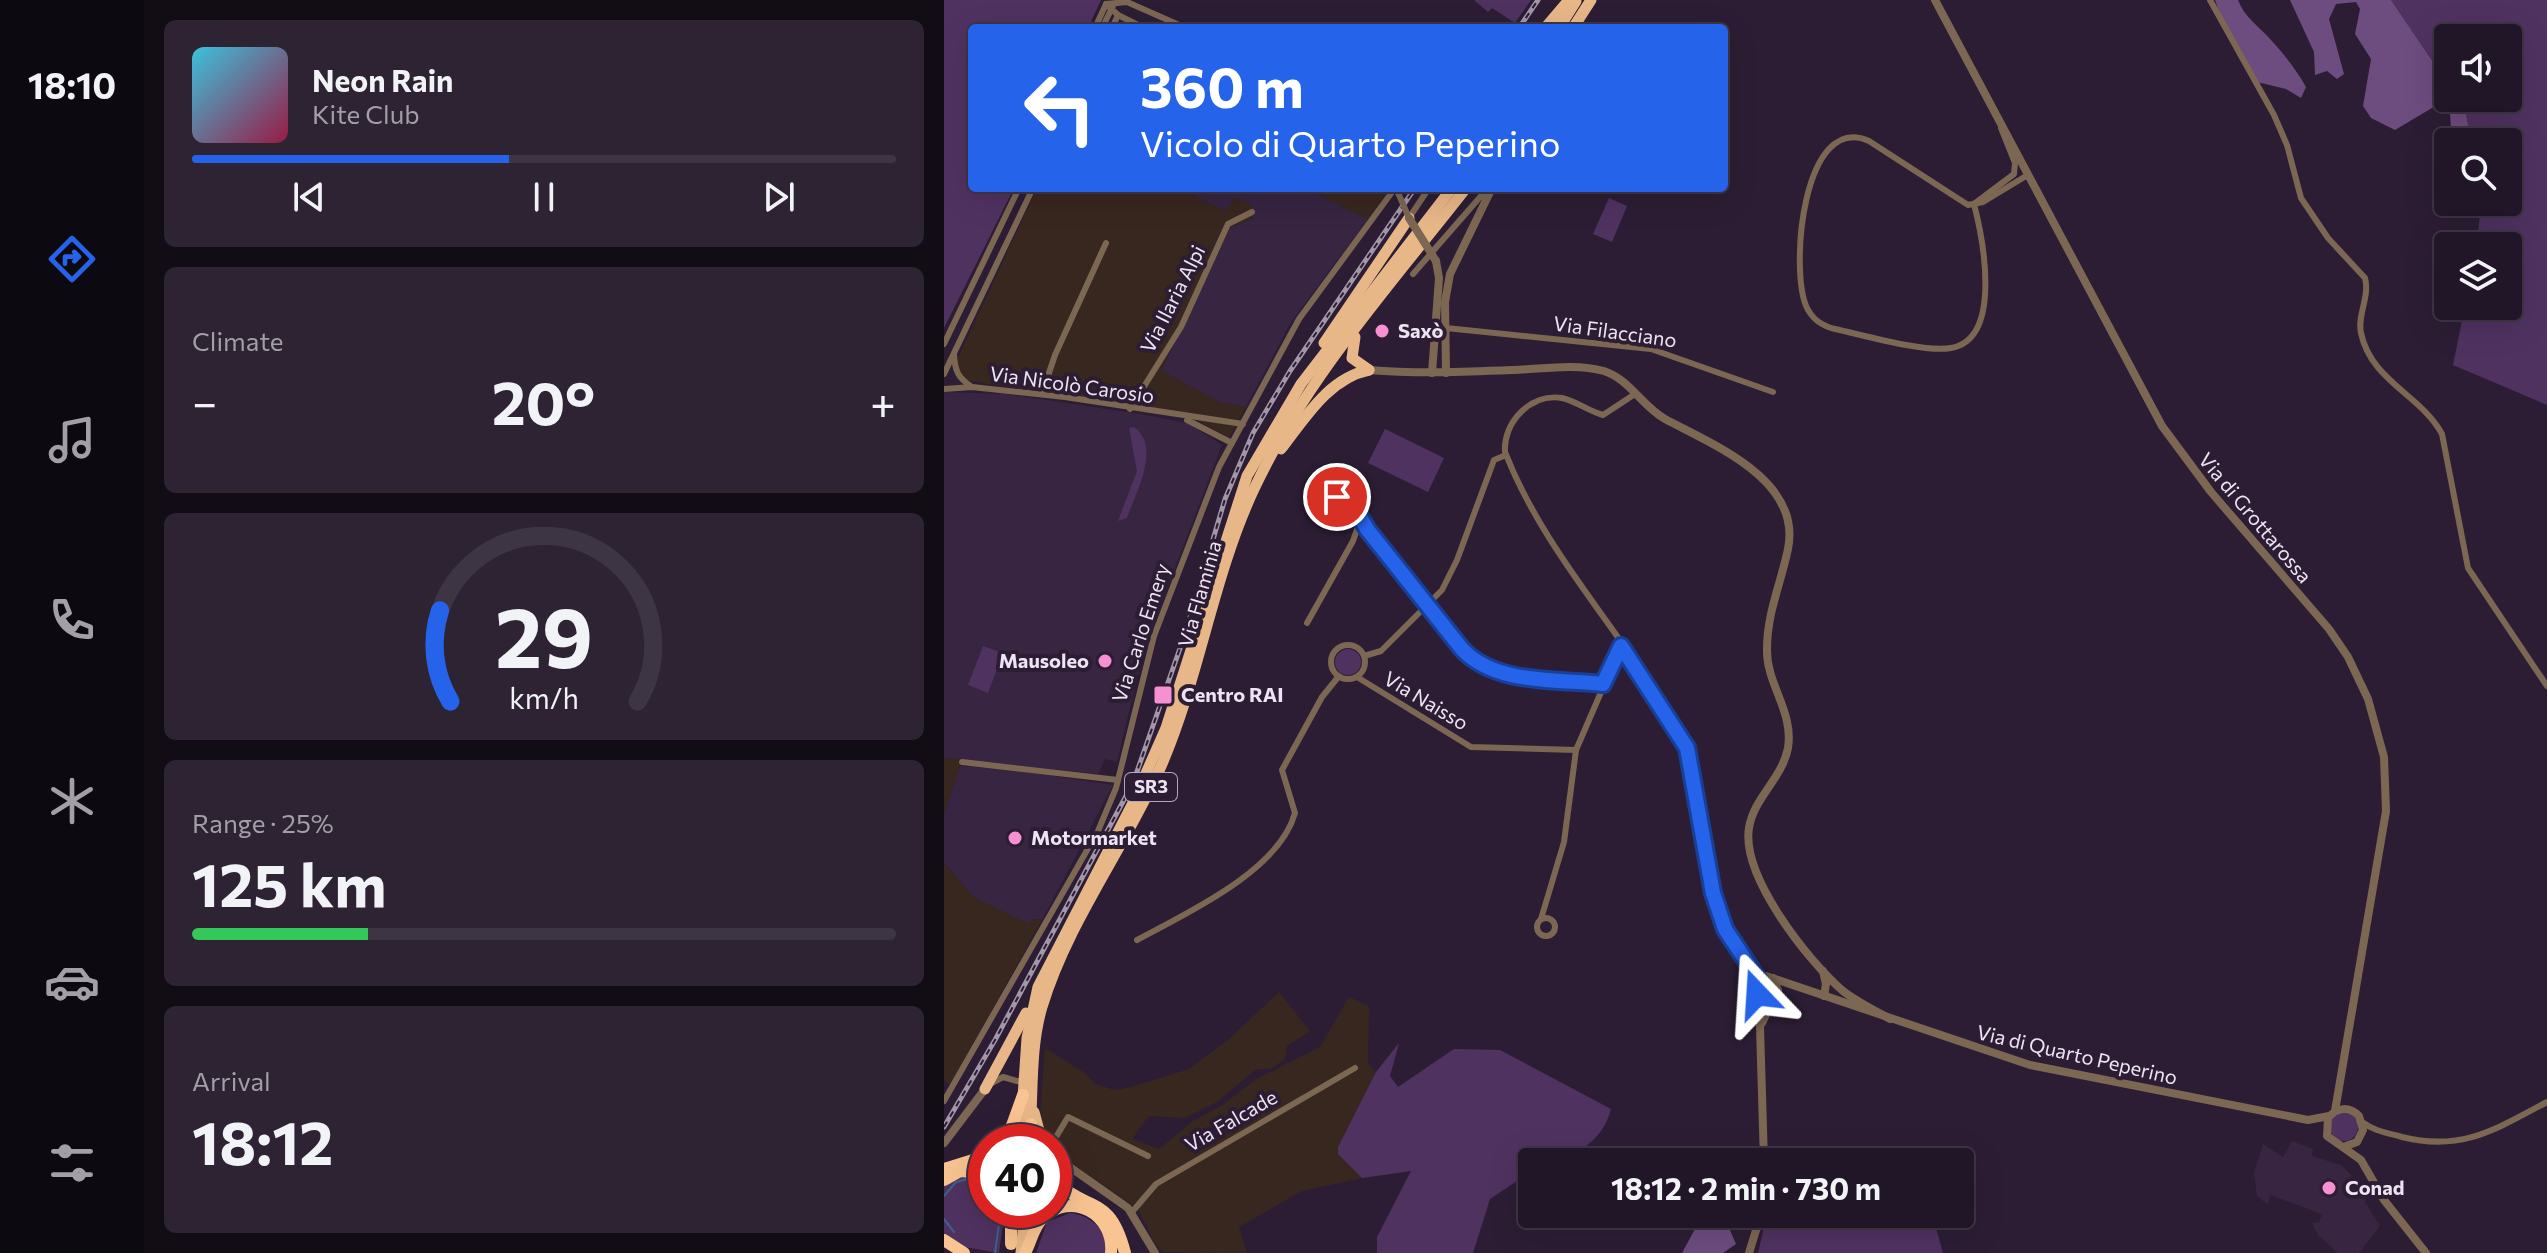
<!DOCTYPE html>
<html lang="en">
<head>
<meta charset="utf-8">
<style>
  :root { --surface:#211627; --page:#2d2333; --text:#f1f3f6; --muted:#a29fa7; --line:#3e3544; --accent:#2563eb }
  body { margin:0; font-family:Commissioner,sans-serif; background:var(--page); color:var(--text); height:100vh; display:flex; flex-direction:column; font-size:30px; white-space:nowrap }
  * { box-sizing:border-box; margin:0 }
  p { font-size:26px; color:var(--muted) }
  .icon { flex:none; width:44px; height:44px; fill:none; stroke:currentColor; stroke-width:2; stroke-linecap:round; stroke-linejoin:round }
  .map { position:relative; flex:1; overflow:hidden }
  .side { display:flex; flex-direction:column; gap:20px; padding:20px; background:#120c15; width:800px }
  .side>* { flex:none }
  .top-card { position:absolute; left:24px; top:24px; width:760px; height:168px; border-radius:8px; box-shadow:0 8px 32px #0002,0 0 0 2px var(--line); background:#2563eb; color:#fff; overflow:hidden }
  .controls { position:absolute; left:1490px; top:24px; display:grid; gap:16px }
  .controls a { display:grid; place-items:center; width:88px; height:88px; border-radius:8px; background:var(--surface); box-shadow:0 8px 32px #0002,0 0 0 2px var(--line); font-size:40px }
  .speed { position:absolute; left:24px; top:1124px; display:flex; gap:16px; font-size:40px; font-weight:700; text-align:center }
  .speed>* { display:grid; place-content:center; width:104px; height:104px; border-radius:50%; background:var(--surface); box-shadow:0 8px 32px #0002,0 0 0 2px var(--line); line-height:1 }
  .speed .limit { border:12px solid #d22; background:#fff; color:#111 }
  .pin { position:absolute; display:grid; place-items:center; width:68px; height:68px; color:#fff; margin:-34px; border:4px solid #fff; border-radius:50%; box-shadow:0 2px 8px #0007 }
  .me { position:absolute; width:88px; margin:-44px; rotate:340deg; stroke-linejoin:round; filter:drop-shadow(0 0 6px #0008) }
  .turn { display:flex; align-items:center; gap:28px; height:168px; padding:0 40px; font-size:36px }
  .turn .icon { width:104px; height:104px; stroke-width:2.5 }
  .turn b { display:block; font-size:56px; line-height:68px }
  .big { font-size:60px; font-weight:700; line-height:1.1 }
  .side .widget { flex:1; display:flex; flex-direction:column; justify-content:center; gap:12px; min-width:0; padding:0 28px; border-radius:12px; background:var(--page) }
  .side .dial { align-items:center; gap:0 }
  .dial svg { height:208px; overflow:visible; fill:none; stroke:var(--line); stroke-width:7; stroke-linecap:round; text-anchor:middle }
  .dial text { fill:var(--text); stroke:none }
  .song { display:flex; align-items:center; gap:24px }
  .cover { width:96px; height:96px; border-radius:12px; background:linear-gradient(135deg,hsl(190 70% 55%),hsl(340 70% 35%)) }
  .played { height:8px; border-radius:4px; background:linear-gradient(90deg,var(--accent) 45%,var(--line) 45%) }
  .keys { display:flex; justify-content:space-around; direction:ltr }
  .heat { display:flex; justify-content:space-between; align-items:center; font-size:44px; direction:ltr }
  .charge { height:12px; border-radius:6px; background:linear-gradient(90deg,#34c759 25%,var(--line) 0) }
  .trip { position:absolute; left:574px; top:1148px; width:456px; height:80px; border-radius:8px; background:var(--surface); box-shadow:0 8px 32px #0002,0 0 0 2px var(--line); font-weight:700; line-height:80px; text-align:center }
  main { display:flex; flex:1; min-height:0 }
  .tabs { display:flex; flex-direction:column; width:144px; justify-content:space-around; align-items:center; background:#0d0910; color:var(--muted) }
  .tabs .icon { width:56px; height:56px }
  .tabs .current { color:var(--accent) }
  .tabs b { font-size:36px; color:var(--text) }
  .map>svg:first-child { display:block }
  .built { fill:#372541 }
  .industrial { fill:#38271f }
  .green { fill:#503261 }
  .forest { fill:#6d4c80 }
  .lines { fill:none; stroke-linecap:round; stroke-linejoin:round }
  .stream { stroke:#3a6393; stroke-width:2 }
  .minor { stroke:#7c6753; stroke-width:6 }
  .tertiary { stroke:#7c6753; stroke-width:8 }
  .trunk { stroke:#e8b788; stroke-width:11 }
  .motorway { stroke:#f9c491; stroke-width:12 }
  .rail-casing { stroke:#a296a8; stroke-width:5 }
  .rail { stroke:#2c1d34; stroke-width:2; stroke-dasharray:6; stroke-linecap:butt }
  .minor-bridge { stroke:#7c6753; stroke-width:6 }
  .tertiary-bridge { stroke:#7c6753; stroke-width:8 }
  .route-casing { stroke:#184099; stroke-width:20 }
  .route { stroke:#2563eb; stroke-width:14 }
  .poi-dot { fill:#f690d0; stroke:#2c1d34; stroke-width:3 }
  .labels { text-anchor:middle; stroke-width:8; stroke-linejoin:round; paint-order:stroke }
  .shield { fill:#2c1d34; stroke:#b3a8ba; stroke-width:2 }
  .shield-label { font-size:18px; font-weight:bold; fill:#ede4f3 }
  .street-label { font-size:20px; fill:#ede4f3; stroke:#2c1d34 }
  .poi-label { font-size:20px; font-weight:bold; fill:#ede4f3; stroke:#2c1d34; text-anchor:start }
</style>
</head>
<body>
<main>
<nav class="tabs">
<b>18:10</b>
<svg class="icon current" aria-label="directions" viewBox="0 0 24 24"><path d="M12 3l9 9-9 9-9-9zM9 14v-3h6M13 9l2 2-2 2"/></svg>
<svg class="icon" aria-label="music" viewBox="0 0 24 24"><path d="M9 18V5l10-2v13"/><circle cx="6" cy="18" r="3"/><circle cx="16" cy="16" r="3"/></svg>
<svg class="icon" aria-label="phone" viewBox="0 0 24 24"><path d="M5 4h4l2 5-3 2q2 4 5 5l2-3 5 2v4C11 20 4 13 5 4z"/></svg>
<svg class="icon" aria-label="climate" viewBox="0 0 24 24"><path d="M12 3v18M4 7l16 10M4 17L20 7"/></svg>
<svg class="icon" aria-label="car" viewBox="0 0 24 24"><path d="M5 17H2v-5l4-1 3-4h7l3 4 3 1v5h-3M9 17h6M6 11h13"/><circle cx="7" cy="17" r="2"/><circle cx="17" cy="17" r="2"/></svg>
<svg class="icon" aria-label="filters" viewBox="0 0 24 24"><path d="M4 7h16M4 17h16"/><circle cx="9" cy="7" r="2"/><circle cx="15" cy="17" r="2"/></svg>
</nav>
<section class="side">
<div class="widget">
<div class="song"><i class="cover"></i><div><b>Neon Rain</b><p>Kite Club</p></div></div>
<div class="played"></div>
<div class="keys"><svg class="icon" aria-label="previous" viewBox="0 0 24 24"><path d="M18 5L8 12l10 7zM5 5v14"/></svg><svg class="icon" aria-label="pause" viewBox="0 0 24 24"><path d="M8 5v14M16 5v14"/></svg><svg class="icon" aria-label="next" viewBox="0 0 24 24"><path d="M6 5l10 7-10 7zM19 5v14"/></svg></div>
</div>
<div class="widget"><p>Climate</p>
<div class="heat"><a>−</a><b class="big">20°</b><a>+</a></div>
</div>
<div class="widget dial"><svg viewBox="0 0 100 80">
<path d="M14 69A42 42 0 1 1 86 69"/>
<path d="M14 69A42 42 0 0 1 10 34" stroke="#2563eb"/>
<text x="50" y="56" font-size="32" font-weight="700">29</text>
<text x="50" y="72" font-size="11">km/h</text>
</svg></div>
<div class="widget"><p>Range · 25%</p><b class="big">125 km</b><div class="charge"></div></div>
<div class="widget"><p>Arrival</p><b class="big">18:12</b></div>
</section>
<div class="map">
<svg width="1603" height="1253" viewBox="0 0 1603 1253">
  <rect width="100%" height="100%" fill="#2c1d34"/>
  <!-- built -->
  <g class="built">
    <path d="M233,188H360L424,219L347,322L302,407L277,403L217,371L286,228L309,218L305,203L291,198L281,211Z"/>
    <path d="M0,392L62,394L196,414L244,423L278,445L200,649L173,762L161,759L154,774L0,758Z"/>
    <path d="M16,766L62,769L169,785L98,920L89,919L85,925L29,897L0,863V814Z"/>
    <path d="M1348,1141L1369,1149L1368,1156L1397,1165L1407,1175L1412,1194L1419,1187L1423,1194L1421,1202L1436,1226L1415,1253H1394L1374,1235L1368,1223L1375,1222L1378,1214L1326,1195L1324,1205L1313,1196L1310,1173L1319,1144L1339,1157Z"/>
  </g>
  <!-- industrial -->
  <g class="industrial">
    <path d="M93,188H233L281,211L291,198L306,203L309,218L286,228L217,370L277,403L302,407L285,438L253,420L227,413L21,380L13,370L14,358Z"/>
    <path d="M360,188H446L424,219Z"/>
    <path d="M0,758L15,759L16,766L0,814Z"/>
    <path d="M0,863L29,897L85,924L88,919L98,920L6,1085L0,1081Z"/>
    <path d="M335,992L366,1031L343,1046L341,1059L328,1068L311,1070L273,1102L241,1118L205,1116L188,1139L215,1149L249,1121L277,1106L311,1080L376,1047L405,997L425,1006L424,1063L432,1072L394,1147L395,1155L418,1178L358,1191L295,1227L303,1253L219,1252L210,1242L194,1209L110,1151V1142H103L96,1118L101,1048L141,1073L151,1084L171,1090L187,1087L245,1069L285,1039Z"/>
  </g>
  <!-- green -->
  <g class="green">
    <path d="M0,0H157L144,28H28V188H70L0,328Z"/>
    <path d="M530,0H587L571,23L548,8L544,12Z"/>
    <path d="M1447,0H1603V405L1509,365L1521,306H1564V246H1533L1537,202H1564V142H1528L1521,110L1513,98H1564V38H1504V84Z"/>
    <path d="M665,198L683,206L668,242L649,234Z"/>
    <path d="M190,427C218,447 191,494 183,518L174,521L193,471L185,428Z"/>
    <path d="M441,429L500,458L484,492L424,463Z"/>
    <path d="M39,646L59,653L44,693L24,685Z"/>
    <circle cx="404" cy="662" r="13"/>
    <path d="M455,1043L446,1076L454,1087L510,1049L556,1050L667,1109C658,1145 624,1162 588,1162V1171L546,1199L529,1253H433V1237L467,1171L418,1178L394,1154V1147L432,1072Z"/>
    <circle cx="1400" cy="1127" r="14"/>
    <path d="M22,1173L42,1178V1210H61L55,1253L20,1247L0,1235V1185Z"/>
    <path d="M126,1213C146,1215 166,1231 161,1253H92L103,1222Z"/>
    <path d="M823,1214H948L965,1224L992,1228L999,1253H814Z"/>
  </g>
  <!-- forest -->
  <g class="forest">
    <path d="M1271,0H1294C1301,18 1315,26 1327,40C1340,54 1353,71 1362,87L1357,98L1342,89L1313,82L1284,36Z"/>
    <path d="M1346,0H1447L1504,84V98H1513L1521,110L1528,142H1508L1506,114L1493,105L1451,130L1427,118L1419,106L1427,59L1411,34L1416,9L1412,2L1392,4L1385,19L1400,74L1393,79L1383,71L1371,75L1370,52Z"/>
    <path d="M759,1214H779L792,1244L779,1253H738Z"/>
  </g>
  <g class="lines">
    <!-- stream -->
    <g class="stream">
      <path d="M34,1179L42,1182"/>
      <path d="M0,1196L12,1182L27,1178"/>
      <path d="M0,1219L10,1232"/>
      <path d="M51,1253L57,1210"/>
    </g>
    <!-- minor -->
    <g class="minor">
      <path d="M1266,0L1330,115L1343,145L1357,198L1384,238L1421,278C1426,297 1413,315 1417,333C1427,381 1477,395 1498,434L1524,568L1603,686"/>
      <path d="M162,4L183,2L242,28"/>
      <path d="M162,4L174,15L200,28"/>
      <path d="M151,28L162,4"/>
      <path d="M158,28L169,6"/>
      <path d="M168,28L174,15"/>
      <path d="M1030,204C1039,239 1059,339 1007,348C981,353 919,335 891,329C878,326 869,320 863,308C845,270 859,111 925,141L1024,205L1039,202L1082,176"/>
      <path d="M1030,204L1070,174L1071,163L1057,128"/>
      <path d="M465,218L485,188"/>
      <path d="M469,274L544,188"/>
      <path d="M502,328L707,349L829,392"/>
      <path d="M0,344L75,188"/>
      <path d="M10,355C11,371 14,378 28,387"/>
      <path d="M0,374L89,188"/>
      <path d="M0,389L28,387L121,397L299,424"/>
      <path d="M98,394L111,355L162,243"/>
      <path d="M691,394L659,415C644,411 632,401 618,398C587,393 559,422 561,452C603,560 690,643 742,745C752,766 754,794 757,816C768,886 771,921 814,979"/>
      <path d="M186,409L237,327L284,224L308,212"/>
      <path d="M243,420L288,443"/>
      <path d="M369,497H393L410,506L435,545L533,663L560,674L659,684"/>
      <path d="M363,623L409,541L417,518"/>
      <circle cx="404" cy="662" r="17"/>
      <path d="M420,656L437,651L498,590L513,560L550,460L562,455"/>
      <path d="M413,677L527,747L632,750"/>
      <path d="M18,762L174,780"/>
      <circle cx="602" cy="927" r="9"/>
      <path d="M597,919L620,842L632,750L677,646"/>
      <path d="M193,940C243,913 335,871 351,813L338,770L378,697L395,676"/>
      <path d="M46,1084L59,1077L80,1083"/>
      <path d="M0,1101L154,831L172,788L210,636L275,467L355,319L451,188"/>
      <path d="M1418,1122C1430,1131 1444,1133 1458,1137C1518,1152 1552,1129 1603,1102"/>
      <path d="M109,1142L124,1117L204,1156"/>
      <path d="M188,1212L212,1184L411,1068"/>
    </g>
    <!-- tertiary -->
    <g class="tertiary">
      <path d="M991,0L1218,426L1267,492L1385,629L1404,657L1424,699L1440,757L1442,811L1391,1111"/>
      <path d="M425,370C474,374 521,372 570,370C599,369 631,363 660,371C685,379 699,407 721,419C770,445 858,480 844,549C837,583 823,613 823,649C822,684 850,711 844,748C838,779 810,797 805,828C797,876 864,961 899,991C913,1002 930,1010 946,1019"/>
      <path d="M488,373L495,278L492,261"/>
      <path d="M502,373L501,302L506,274L548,188"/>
      <path d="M879,971L882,984L880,996"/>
      <path d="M818,1023L834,990L829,978"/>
      <path d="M0,1143L41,1089"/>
      <path d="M1399,1147L1413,1142L1419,1130L1415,1116C1405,1106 1393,1107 1384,1118L1383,1136L1417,1160L1440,1200L1482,1253"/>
      <path d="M110,1156L184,1208L211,1253"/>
      <path d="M820,1162L816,1027L811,989L814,979L822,976L1086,1065L1364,1120L1385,1116"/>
      <path d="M805,1253L817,1214"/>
    </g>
    <!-- trunk -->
    <g class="trunk">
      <path d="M601,28L625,0"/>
      <path d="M615,28L632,1"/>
      <path d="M629,28L647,0"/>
      <path d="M411,337L408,358L425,370"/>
      <path d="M380,343L465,218"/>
      <path d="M337,449C361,418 385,378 425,370"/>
      <path d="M41,1089L82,1013"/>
      <path d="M90,1112L98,1142"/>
      <path d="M86,1133C89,1093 86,1047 98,1007C124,921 182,846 218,764C256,675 269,576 310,489C362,378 447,284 522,188"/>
      <path d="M76,1142L83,1038L94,987L189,803L222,728L303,476L357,384L508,188"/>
      <path d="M77,1253L81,1210"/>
    </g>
    <!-- motorway -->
    <g class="motorway">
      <path d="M87,1124L90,1142"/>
      <path d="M62,1142L79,1095"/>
      <path d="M0,1169L42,1156"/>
      <path d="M0,1180L16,1171L42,1173"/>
      <path d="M110,1181C145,1213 166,1194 181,1253"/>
      <path d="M67,1210V1244"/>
      <path d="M0,1240L20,1253"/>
      <path d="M81,1253C87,1242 89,1228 98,1219C127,1189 171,1215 167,1253"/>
    </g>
    <defs>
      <g id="rail">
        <path d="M575,28L594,0"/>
        <path d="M0,1127L51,1040L189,783L241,634L281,499L309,433L346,371L471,188"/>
      </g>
    </defs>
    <!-- rail casing -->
    <use href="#rail" class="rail-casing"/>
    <!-- rail -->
    <use href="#rail" class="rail"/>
    <!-- minor-bridge -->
    <path class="minor-bridge" d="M452,188L465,218"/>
    <!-- tertiary-bridge -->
    <path class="tertiary-bridge" d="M465,218L492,261"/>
  </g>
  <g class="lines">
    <defs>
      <path id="route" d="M393,497L410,506L423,529L518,649C551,685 614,679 659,684L677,646L743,748L769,893L781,929L814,979L813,994"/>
    </defs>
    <!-- route casing -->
    <use href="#route" class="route-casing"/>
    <!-- route -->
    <use href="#route" class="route"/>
  </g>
  <!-- markers -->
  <g class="poi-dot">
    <circle cx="438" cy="331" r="8"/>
    <circle cx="161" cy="661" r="8"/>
    <rect x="209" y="685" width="20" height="20" rx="4"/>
    <circle cx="71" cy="838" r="8"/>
    <circle cx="1385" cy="1188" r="8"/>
  </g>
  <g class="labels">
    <!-- shield labels -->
    <rect class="shield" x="181" y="773" width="52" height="28" rx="6"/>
    <g class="shield-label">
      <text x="207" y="793">SR3</text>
    </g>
    <!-- street labels -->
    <g class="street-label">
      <text transform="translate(229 299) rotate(-63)" y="7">Via Ilaria Alpi</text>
      <text transform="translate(671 332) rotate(8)" y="7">Via Filacciano</text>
      <text transform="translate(128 385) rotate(8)" y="7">Via Nicolò Carosio</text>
      <text transform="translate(1311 518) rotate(50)" y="7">Via di Grottarossa</text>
      <text transform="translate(256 594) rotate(-74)" y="7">Via Flaminia</text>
      <text transform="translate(197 633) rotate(-72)" y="7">Via Carlo Emery</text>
      <text transform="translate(482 701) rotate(31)" y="7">Via Naisso</text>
      <text transform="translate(1133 1055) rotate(13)" y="7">Via di Quarto Peperino</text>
      <text transform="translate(287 1121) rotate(-30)" y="7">Via Falcade</text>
    </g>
    <!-- poi labels -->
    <g class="poi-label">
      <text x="454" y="338">Saxò</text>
      <text x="145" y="668" text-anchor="end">Mausoleo</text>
      <text x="237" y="702">Centro RAI</text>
      <text x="87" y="845">Motormarket</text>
      <text x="1401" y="1195">Conad</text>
    </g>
  </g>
</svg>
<div class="controls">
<a><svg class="icon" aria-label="sound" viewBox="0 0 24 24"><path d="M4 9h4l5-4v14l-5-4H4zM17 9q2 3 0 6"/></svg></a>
<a><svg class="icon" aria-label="search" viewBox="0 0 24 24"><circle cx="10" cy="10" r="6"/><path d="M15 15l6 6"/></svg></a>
<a><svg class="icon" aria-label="layers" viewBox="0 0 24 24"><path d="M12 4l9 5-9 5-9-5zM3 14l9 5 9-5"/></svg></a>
</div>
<div class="speed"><div class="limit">40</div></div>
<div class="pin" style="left:393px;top:497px;background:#d93025"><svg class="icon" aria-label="arrive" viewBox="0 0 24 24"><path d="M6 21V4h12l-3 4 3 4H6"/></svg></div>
<svg class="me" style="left:813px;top:994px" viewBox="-20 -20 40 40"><path d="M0-17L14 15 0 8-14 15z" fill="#2563eb" stroke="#fff" stroke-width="4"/></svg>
<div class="trip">18:12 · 2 min · 730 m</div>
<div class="top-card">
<div class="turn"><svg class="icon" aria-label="left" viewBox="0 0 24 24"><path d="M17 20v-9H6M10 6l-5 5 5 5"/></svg><div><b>360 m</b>Vicolo di Quarto Peperino</div></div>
</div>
</div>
</main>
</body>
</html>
